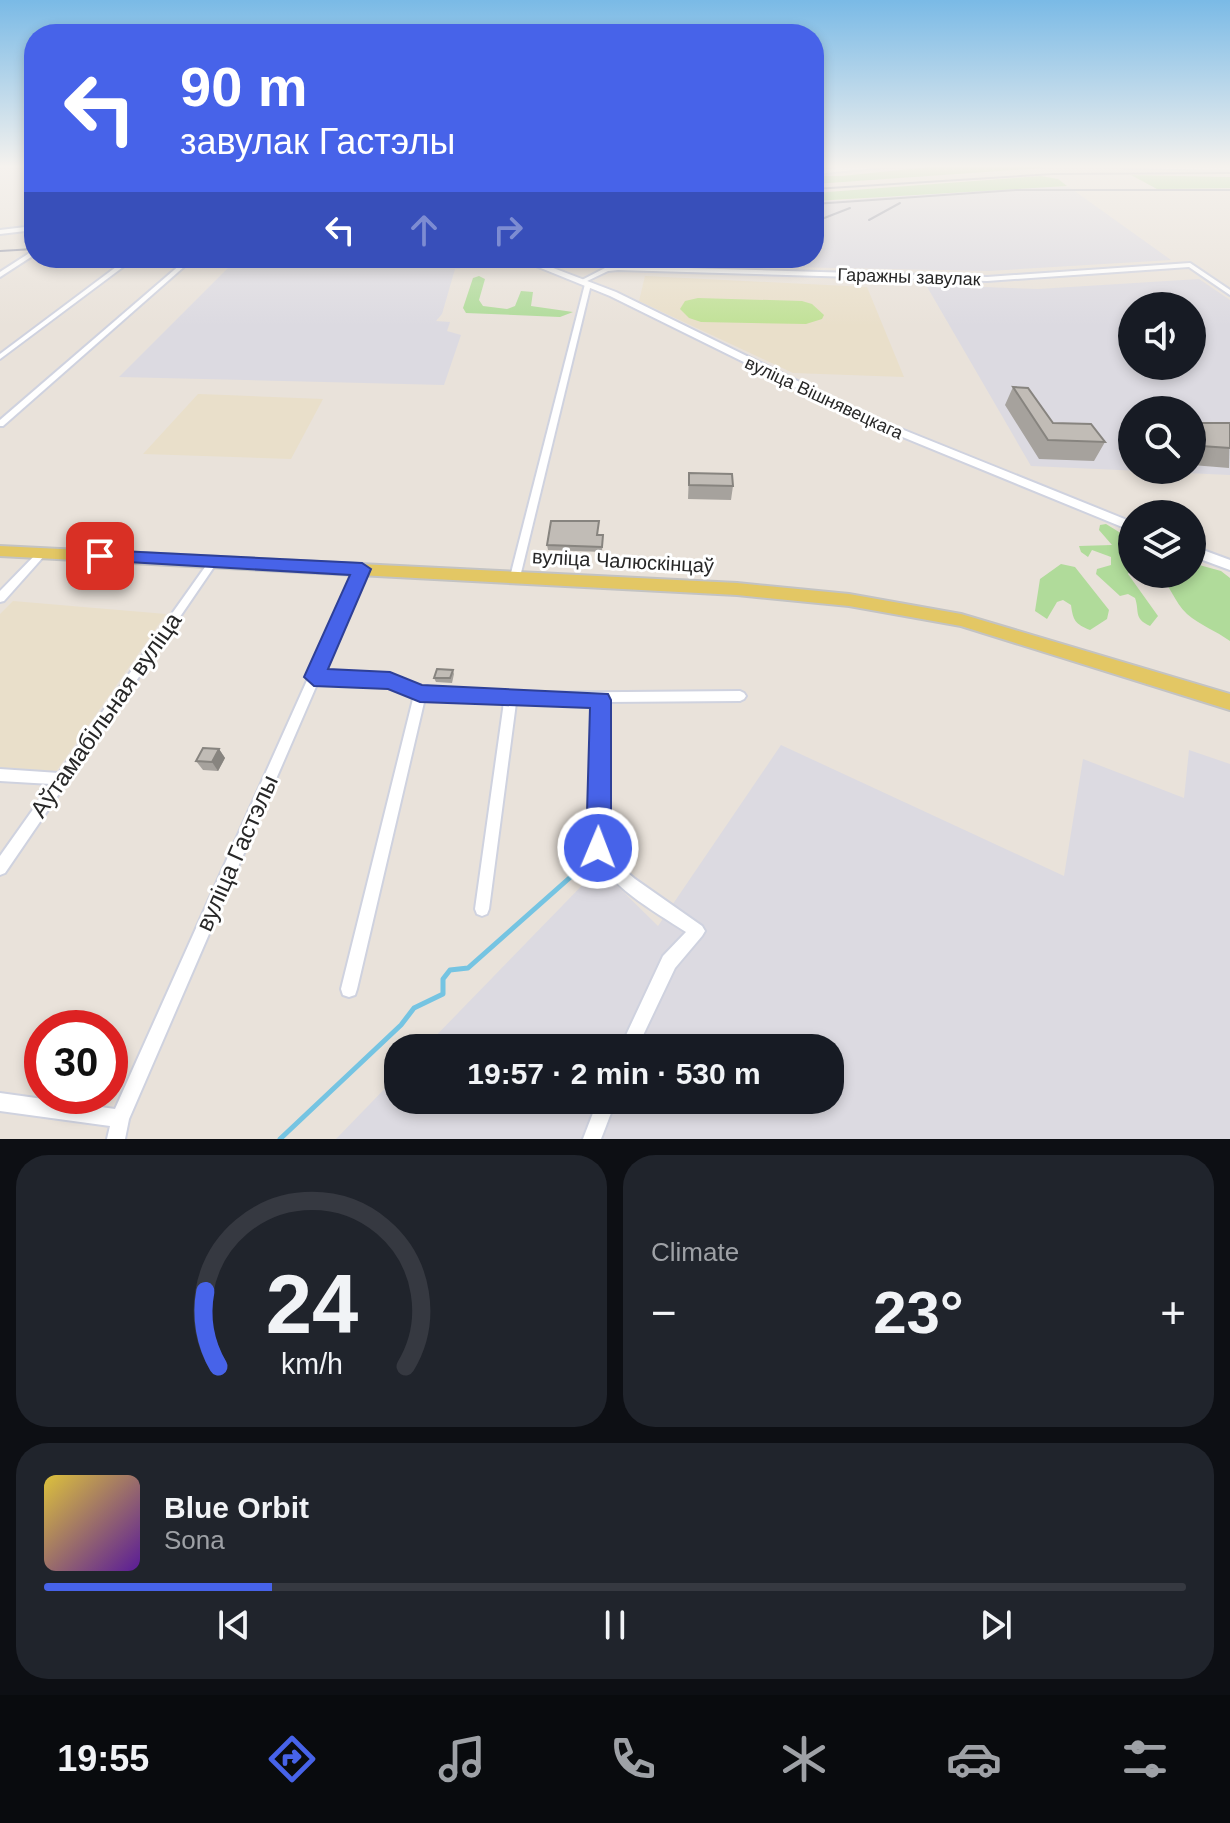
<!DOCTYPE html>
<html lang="en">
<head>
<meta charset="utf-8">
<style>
  :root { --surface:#171b24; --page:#20242c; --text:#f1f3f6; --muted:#9ea1a6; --line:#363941; --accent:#4763e9 }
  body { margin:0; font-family:Arial,sans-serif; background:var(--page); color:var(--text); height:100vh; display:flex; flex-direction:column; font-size:30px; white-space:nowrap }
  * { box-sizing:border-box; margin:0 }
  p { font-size:26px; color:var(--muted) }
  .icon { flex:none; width:44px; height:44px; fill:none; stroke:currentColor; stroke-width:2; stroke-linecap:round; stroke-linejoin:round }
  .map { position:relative; height:1139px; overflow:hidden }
  .sheet { display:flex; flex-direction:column; gap:16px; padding:16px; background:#0d0f14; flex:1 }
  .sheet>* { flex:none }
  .top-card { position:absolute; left:24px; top:24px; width:800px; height:244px; border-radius:32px; box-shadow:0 4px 12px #0003; background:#4763e9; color:#fff; overflow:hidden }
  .controls { position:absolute; left:1118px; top:292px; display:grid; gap:16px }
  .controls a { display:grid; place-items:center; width:88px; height:88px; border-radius:50%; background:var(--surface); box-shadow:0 4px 12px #0003; font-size:40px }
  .speed { position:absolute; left:24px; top:1010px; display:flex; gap:16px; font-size:40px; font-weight:700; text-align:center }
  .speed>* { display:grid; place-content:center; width:104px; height:104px; border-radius:50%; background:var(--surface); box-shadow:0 4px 12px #0003; line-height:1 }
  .speed .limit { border:12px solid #d22; background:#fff; color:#111 }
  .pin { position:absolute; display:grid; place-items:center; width:68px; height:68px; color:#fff; margin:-34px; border-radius:16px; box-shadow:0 4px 12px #0006 }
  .me { position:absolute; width:88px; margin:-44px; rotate:1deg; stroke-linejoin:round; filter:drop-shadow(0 0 6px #0008) }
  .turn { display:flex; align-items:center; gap:28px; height:168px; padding:0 24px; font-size:36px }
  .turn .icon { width:104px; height:104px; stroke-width:2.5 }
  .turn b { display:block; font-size:56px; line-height:68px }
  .lanes { display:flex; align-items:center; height:76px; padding:0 24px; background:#0003; justify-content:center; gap:40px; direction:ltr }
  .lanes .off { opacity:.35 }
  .big { font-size:60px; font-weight:700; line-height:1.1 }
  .sheet .widget { flex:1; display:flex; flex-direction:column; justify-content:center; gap:12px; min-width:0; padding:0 28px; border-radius:32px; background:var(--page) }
  .sheet .dial { align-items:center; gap:0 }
  .dial svg { height:208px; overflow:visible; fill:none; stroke:var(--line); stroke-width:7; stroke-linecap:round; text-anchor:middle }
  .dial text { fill:var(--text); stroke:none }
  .song { display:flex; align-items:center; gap:24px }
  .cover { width:96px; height:96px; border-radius:12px; background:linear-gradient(135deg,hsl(50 70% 55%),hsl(270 70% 35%)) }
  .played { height:8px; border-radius:4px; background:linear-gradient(90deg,var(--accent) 20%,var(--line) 20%) }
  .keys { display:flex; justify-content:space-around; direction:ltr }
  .heat { display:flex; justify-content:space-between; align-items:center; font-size:44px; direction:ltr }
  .sheet .tiles { flex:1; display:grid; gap:16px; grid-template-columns:1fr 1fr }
  .widget:last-child { grid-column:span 2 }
  .trip { position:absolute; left:384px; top:1034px; width:460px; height:80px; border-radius:32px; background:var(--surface); box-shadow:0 4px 12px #0003; font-weight:700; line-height:80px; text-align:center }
  .menu { display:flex; height:128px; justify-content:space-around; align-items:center; background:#090b0e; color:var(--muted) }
  .menu .icon { width:56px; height:56px }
  .menu .selected { color:var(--accent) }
  .menu b { font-size:36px; color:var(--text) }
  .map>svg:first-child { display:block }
  .industrial { fill:#dcdae1; fill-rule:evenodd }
  .education { fill:#e9dfca }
  .green { fill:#b0db9a }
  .pitch { fill:#c1e197 }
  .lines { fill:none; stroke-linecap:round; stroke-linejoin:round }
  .stream-far1 { stroke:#75c4e2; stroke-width:4 }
  .stream { stroke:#75c4e2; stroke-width:5 }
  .street-casing { stroke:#cfd2df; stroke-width:4 }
  .secondary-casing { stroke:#cfd2df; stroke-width:4 }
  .primary-casing { stroke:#c3c3c3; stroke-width:4 }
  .street { fill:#fff; fill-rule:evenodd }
  .secondary { fill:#fff; fill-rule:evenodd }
  .primary { fill:#e3c764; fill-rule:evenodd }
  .rail { stroke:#9da0b0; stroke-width:2 }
  .wall { fill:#a6a29d }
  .shaded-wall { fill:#87847f }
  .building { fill:#c1bcb6; stroke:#87847f; stroke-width:2 }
  .route { fill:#4763e9; stroke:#2e4097; stroke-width:2 }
  .labels { text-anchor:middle; stroke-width:6; stroke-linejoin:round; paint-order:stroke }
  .far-street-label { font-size:18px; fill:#272727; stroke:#fff }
  .street-label { font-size:20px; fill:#272727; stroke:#fff }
  .near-street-label { font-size:24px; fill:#272727; stroke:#fff }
</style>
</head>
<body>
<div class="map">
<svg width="1230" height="1139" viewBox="0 0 1230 1139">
  <rect width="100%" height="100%" fill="#e9e2da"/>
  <!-- industrial -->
  <g class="industrial">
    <path d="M1032,187H1069L1171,260L989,271L687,265L615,258H814V202Z"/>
    <path d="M238,258H464L460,269H455L442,314L436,321L450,322L447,331L461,335L444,385L119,377Z"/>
    <path d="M1199,279L1230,300V475L1031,466L926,285L1038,289ZM1132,306H1192V366H1132ZM1132,410H1192V470H1132Z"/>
    <path d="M781,745L1064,876L1083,759L1184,798L1189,750L1230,764V1139H336L398,1075V1100H830V1048H424L599,868L658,926Z"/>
  </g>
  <!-- education -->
  <g class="education">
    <path d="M645,276L867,287L904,377L793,373L639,301Z"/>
    <path d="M198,394L226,395L323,399L291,459L143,454Z"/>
    <path d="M13,601L166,614L55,773L0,769V614Z"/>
  </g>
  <!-- green -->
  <g class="green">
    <path d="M1040,166L1044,168L814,184V176H842L929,167Z"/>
    <path d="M1131,175L1230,177V188L1157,189Z"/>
    <path d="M1041,176L1058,179L1067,186L814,201V193Z"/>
    <path d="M479,276L485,279L479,300L483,306L507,309L515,306L521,291L533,292L531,306L573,312L560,317L466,313L463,308L473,278Z"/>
    <path d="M1106,524L1132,540V567L1128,574L1158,616L1150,626C1133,618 1140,612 1135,598L1128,594L1120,596L1096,574L1097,569L1111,565V557L1092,550L1088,557L1081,552L1079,546L1112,545L1099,530L1100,525Z"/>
    <path d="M1192,563L1221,571L1230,578V641C1216,631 1200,625 1187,614C1174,602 1171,585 1157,574H1192Z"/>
    <path d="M1061,564L1075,567L1109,610L1107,619L1090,630C1075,624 1073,620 1071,605L1063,600L1057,602L1047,619L1035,611L1040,579Z"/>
  </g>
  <!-- pitch -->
  <path class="pitch" d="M698,298L802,301L812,304L824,315L822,319L806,324L701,322L689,318L680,309L685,301Z"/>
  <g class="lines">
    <!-- stream-far1 -->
    <path class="stream-far1" d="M580,868L586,863"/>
    <!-- stream -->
    <path class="stream" d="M280,1139L401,1025L414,1008L443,994V979L450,970L468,968L583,866"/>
    <defs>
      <g id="street">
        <path d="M34,226V230L0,234V230Z"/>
        <path d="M31,252H34V255L0,277V272Z"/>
        <path d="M128,258H135L0,359V354Z"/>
        <path d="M188,258H194L3,426H0V420Z"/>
        <path d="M1190,263L1230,290V295L1189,267L987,281L618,270L608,271L585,282L580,281L605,268L618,266L987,277Z"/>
        <path d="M588,282L591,284L520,577L515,581L510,577L585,284Z"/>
        <path d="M42,550L47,553L45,555L4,601L0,602V591L39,551Z"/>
        <path d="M213,559L218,562L216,564L5,873L0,875V856L51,784L0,781V769L59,773L210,560Z"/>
        <path d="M362,566L367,569L322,673L390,675L421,688L511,693L740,691L744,693L746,696L744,699L740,701L607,702L605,846L622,868L635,879L702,926L705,931L702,936L675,968L637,1048H620L663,956L686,932C651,909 609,887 591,848L595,702L516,703L489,909L487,914L482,916L477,914L475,909L504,702L425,698L357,989L355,995L349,997L343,995L341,989L414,695L389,685L318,682L129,1119L125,1139H107L110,1126L0,1111V1093L115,1109L357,569Z"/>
        <path d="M598,1100H616L601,1139H583Z"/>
      </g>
      <g id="secondary">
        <path d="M865,166H896L814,174V170Z"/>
        <path d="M1122,166H1230V170L1125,168Z"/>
        <path d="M516,258H527L616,292L869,416L1132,522V531L861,420L610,296Z"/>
        <path d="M1192,546L1230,560V570L1192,556Z"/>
      </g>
      <path id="primary" d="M0,546L737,583L849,594L961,614L1230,694V710L961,626L849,606L737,595L0,556Z"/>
    </defs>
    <!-- street casing -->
    <use href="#street" class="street-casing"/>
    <!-- secondary casing -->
    <use href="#secondary" class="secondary-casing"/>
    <!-- primary casing -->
    <use href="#primary" class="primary-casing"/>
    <!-- street -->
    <use href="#street" class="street"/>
    <!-- secondary -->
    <use href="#secondary" class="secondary"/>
    <!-- primary -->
    <use href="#primary" class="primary"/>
    <!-- rail -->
    <g class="rail">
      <path d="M814,189L1053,174L1230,173"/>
      <path d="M814,204L1016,190H1230"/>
      <path d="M869,220L900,203"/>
      <path d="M814,222L850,208"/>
      <path d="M0,251L34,249"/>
    </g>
  </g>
  <!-- wall -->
  <g class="wall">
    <path d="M1013,387L1053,423L1105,442L1094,461L1039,459L1005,405Z"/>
    <path d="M1192,423H1230L1229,468L1192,465Z"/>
    <path d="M689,473L733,486L731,500L688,499Z"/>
    <path d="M598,535H603L602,552L548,550L547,545Z"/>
    <path d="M453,670L454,674L452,683L436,682L434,678Z"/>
    <path d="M219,749L225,758L218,771L203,770L196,761Z"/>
  </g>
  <!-- shaded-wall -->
  <path class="shaded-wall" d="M219,749L225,758L218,771L212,762Z"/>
  <!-- building -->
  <g class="building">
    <path d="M1013,387L1028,388L1053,423L1091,424L1105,442L1048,440Z"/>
    <path d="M1192,423H1230V448L1201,446L1192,435Z"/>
    <path d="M689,473L732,474L733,486L689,485Z"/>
    <path d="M551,521H599L597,535H603L602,547L547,545Z"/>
    <path d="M437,669L453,670L450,678H434Z"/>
    <path d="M203,748L219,749L212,762L196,761Z"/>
  </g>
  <!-- sky -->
  <linearGradient id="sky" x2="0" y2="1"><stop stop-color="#7abae6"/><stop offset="0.51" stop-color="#f5f2ee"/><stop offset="1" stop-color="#f5f2ee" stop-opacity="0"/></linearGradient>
  <rect width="1230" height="326" fill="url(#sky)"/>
  <!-- route -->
  <path class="route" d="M100,550L362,563L371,569L328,669L390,672L422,685L608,694L611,700V848L607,857L598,861L589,857L586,848L590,708L420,702L388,689L314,686L304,677L350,575L94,560V552Z"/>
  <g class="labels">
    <!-- far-street labels -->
    <g class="far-street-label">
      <text transform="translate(909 277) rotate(2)" y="6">Гаражны завулак</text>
      <text transform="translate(824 398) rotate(25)" y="6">вуліца Вішнявецкага</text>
    </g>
    <!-- street labels -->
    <g class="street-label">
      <text transform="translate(623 561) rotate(3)" y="7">вуліца Чалюскінцаў</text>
    </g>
    <!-- near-street labels -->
    <g class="near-street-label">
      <text transform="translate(106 715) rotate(-55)" y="8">Аўтамабільная вуліца</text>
      <text transform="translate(237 853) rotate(-66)" y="8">вуліца Гастэлы</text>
    </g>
  </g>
</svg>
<div class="controls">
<a><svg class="icon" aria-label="sound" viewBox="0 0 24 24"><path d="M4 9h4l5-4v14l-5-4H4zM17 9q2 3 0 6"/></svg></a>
<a><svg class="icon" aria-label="search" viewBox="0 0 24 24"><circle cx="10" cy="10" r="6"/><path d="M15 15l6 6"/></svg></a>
<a><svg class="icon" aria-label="layers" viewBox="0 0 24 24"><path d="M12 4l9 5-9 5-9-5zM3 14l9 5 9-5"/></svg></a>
</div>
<div class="speed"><div class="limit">30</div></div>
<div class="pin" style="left:100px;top:556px;background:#d93025"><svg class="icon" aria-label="arrive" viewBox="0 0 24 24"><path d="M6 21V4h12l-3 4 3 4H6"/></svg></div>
<svg class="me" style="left:598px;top:848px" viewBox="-20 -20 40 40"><circle r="17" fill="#4763e9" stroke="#fff" stroke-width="3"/><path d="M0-11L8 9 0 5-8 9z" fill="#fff"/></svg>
<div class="trip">19:57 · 2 min · 530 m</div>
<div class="top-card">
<div class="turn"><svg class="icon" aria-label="left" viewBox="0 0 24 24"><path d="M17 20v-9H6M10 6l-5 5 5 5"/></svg><div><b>90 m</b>завулак Гастэлы</div></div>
<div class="lanes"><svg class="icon" aria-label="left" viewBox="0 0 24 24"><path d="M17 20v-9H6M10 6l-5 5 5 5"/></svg><svg class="icon off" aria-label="ahead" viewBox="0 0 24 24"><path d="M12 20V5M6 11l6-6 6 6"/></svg><svg class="icon off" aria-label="right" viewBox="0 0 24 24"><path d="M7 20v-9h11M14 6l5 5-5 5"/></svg></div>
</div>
</div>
<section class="sheet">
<div class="tiles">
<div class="widget dial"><svg viewBox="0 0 100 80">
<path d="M14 69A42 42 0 1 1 86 69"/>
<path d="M14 69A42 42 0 0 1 9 40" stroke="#4763e9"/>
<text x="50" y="56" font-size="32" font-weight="700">24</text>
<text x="50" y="72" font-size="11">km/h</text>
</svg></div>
<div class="widget"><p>Climate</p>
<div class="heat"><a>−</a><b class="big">23°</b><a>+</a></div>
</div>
<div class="widget">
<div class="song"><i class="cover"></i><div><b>Blue Orbit</b><p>Sona</p></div></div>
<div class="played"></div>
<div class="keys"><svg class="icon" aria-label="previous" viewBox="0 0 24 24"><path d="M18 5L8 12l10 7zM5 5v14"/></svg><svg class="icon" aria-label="pause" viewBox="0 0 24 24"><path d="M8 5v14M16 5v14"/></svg><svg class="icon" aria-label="next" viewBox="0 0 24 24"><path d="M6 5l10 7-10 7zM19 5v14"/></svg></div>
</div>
</div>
</section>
<nav class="menu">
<b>19:55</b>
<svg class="icon selected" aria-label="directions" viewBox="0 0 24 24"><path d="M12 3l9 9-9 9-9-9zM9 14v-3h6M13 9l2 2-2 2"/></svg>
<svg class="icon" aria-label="music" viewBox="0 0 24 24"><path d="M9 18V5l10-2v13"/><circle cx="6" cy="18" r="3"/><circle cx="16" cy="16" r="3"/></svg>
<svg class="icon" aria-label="phone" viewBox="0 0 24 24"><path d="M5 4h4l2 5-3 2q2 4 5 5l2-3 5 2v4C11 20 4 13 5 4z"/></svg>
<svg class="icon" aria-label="climate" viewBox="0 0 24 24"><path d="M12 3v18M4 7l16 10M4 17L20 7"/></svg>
<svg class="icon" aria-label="car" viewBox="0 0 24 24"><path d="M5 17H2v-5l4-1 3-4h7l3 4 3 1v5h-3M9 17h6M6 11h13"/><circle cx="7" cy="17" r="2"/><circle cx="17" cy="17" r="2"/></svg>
<svg class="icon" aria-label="filters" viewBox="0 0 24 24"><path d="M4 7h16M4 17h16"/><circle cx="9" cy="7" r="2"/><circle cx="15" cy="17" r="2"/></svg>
</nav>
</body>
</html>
